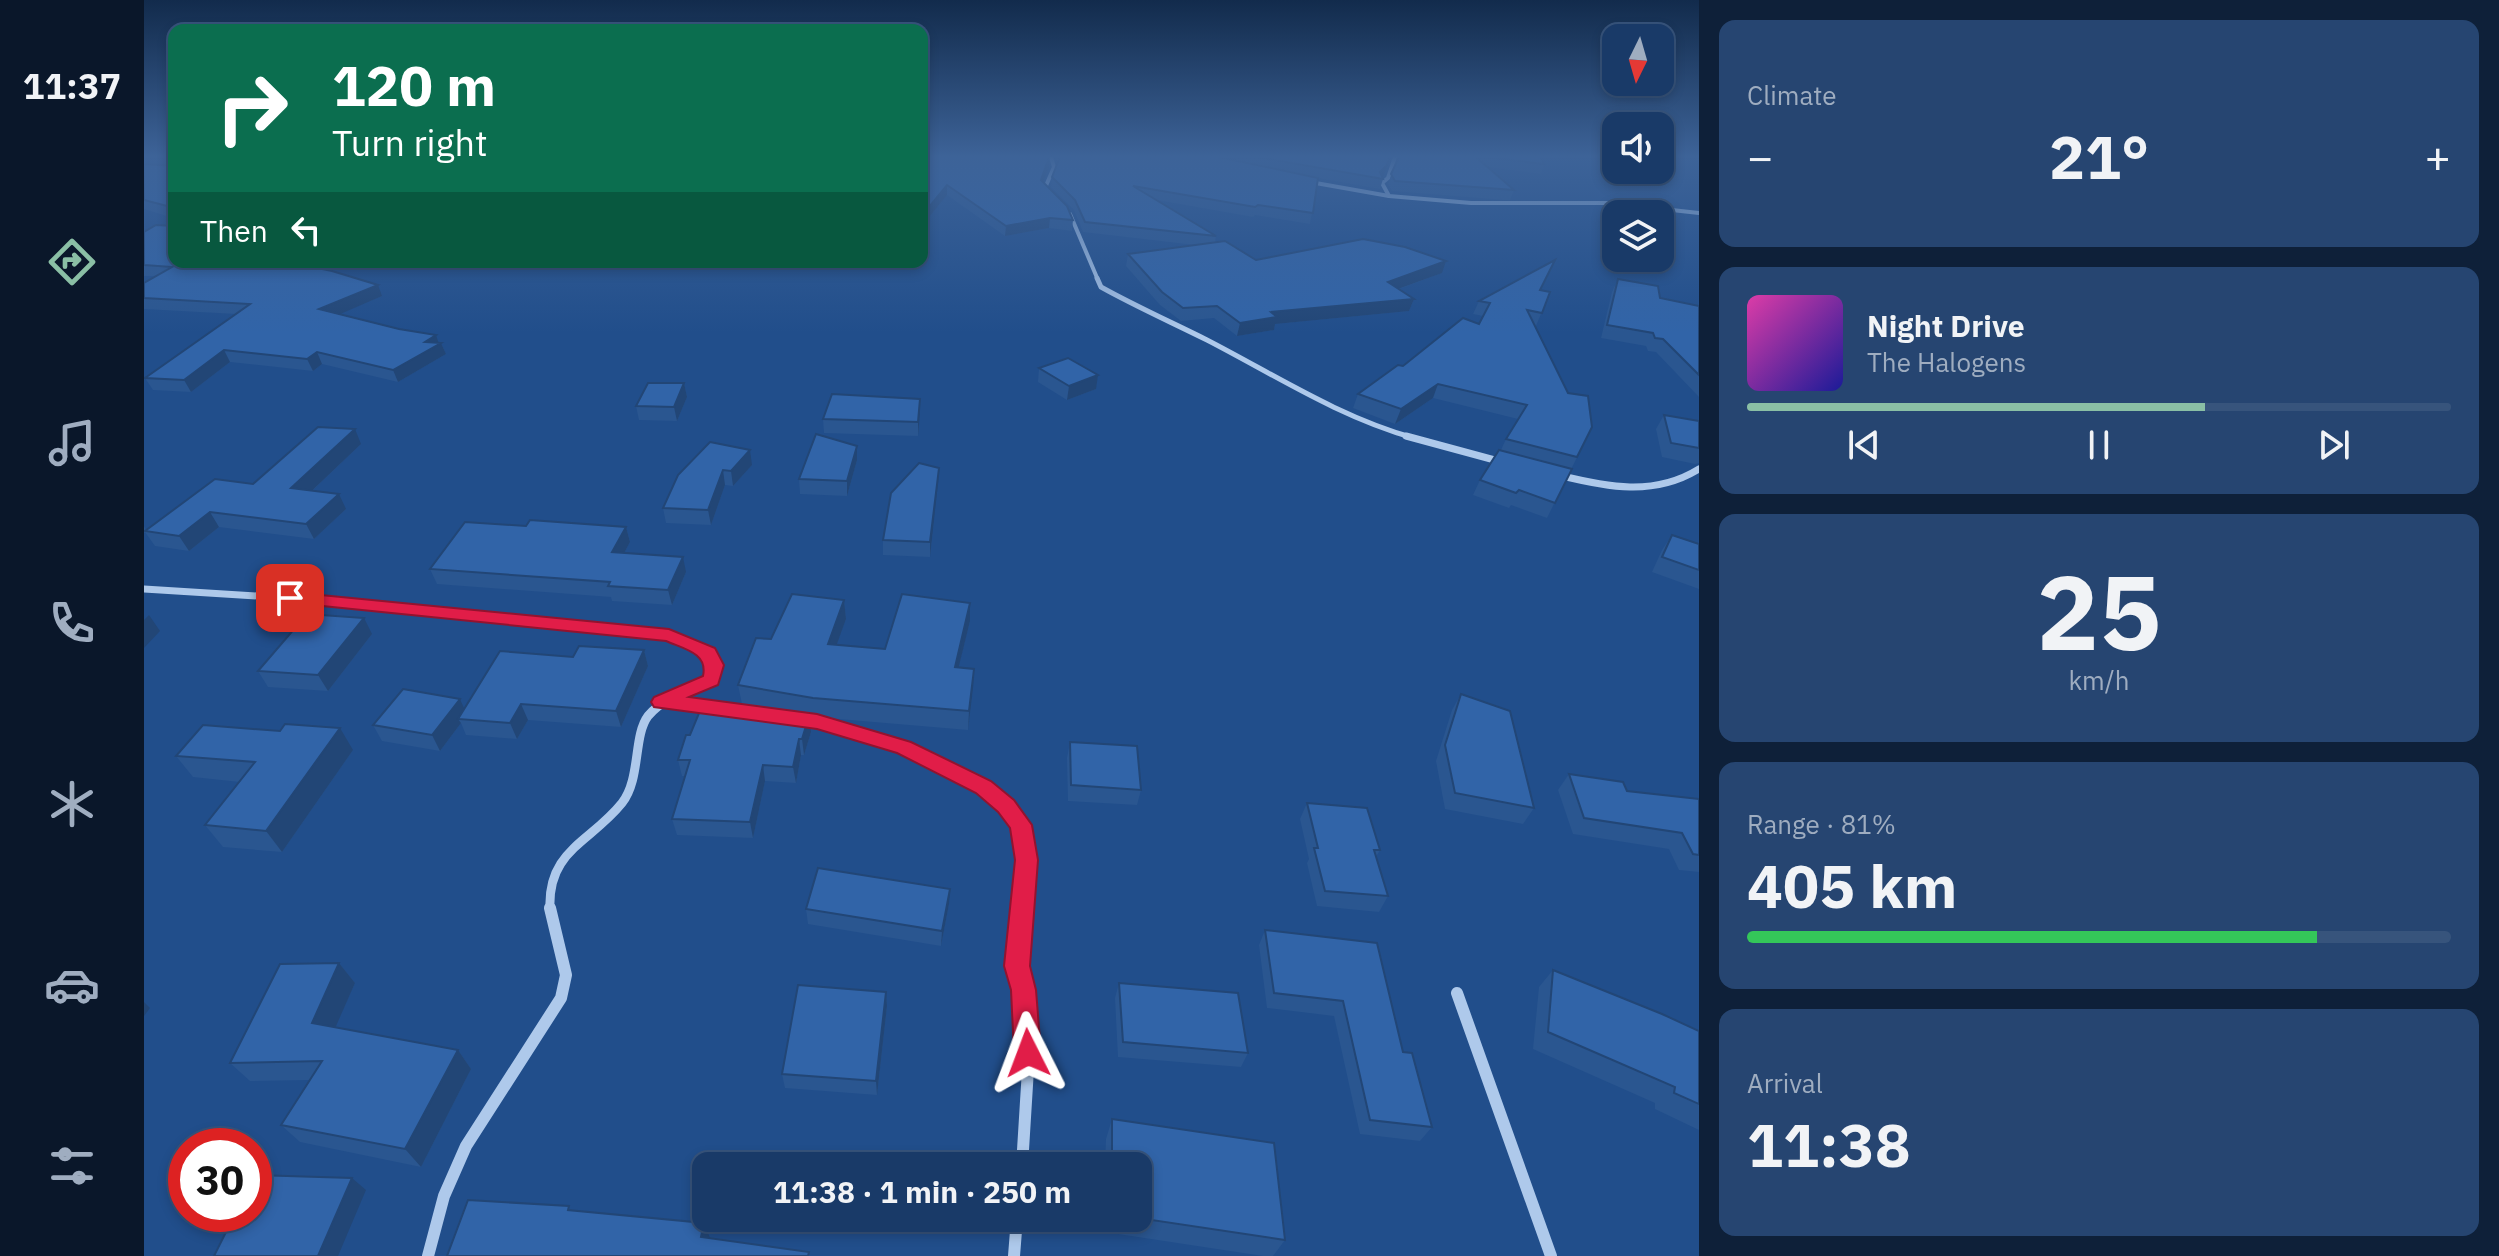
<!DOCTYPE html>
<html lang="en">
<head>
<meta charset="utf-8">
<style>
  :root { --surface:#193a68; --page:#264571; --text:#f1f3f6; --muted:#9fadc0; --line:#37547c; --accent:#8abfa5 }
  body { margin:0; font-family:"IBM Plex Sans",sans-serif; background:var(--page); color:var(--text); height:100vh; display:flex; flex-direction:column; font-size:30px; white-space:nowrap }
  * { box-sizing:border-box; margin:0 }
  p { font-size:26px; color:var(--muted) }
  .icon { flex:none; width:44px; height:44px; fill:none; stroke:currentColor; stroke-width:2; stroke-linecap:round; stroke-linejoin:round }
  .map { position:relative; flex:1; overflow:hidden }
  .drawer { display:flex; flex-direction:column; gap:20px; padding:20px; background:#0e2039; width:800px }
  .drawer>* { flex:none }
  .guide { position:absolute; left:24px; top:24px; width:760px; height:244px; border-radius:16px; box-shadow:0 4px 12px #0003,0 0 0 2px var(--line); background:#0b6e4f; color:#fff; overflow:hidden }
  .needle { width:52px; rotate:185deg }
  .buttons { position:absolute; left:1458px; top:24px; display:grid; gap:16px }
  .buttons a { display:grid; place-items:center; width:72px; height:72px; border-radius:16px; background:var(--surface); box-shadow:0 4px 12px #0003,0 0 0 2px var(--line); font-size:40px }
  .speed { position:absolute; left:24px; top:1128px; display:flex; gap:16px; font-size:40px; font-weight:700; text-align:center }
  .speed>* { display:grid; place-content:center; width:104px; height:104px; border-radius:50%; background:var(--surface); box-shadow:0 4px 12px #0003,0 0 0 2px var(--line); line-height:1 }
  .speed .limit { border:12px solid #d22; background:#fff; color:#111 }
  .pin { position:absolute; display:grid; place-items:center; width:68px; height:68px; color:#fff; margin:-34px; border-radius:16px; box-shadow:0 4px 12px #0006 }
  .me { position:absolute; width:88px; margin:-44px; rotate:357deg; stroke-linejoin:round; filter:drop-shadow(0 0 6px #0008) }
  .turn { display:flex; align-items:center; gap:28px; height:168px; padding:0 32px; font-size:36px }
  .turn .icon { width:104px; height:104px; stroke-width:2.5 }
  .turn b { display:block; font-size:56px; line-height:68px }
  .then { display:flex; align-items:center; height:76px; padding:0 32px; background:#0003; gap:16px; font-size:30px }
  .big { font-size:60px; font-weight:700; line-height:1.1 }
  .drawer .card { flex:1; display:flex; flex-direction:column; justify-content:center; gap:12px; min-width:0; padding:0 28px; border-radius:16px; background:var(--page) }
  .drawer .dial { align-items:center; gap:0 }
  .dial b { font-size:104px; line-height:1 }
  .song { display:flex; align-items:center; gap:24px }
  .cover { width:96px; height:96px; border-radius:12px; background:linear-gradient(135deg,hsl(320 70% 55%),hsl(240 70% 35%)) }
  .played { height:8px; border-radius:4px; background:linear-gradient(90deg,var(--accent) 65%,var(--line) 65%) }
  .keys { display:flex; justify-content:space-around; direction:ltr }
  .heat { display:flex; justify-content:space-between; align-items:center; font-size:44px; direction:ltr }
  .charge { height:12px; border-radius:6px; background:linear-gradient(90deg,#34c759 81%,var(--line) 0) }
  .trip { position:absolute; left:548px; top:1152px; width:460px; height:80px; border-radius:16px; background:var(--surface); box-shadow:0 4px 12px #0003,0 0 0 2px var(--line); font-weight:700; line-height:80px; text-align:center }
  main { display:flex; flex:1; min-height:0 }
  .menu { display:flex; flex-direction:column; width:144px; justify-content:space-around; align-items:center; background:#0a172a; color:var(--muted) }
  .menu .icon { width:56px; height:56px }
  .menu .on { color:var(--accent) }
  .menu b { font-size:36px; color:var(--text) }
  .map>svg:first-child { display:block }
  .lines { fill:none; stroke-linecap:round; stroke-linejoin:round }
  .street-far4 { stroke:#aec9eb; stroke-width:4 }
  .street-far3 { stroke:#aec9eb; stroke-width:5 }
  .street-far2 { stroke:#aec9eb; stroke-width:7 }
  .street-far1 { stroke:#aec9eb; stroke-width:9 }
  .street { stroke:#aec9eb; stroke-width:12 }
  .wall { fill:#2a5690 }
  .shaded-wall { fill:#224676 }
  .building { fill:#3164a8; stroke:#224676; stroke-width:2 }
  .route { fill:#e11d48; stroke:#92132f; stroke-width:2 }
</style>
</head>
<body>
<main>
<nav class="menu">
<b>11:37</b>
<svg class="icon on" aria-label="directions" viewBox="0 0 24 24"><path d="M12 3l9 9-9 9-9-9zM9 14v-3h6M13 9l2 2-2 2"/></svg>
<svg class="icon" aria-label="music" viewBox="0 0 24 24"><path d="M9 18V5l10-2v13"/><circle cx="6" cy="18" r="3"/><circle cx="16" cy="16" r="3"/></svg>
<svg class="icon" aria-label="phone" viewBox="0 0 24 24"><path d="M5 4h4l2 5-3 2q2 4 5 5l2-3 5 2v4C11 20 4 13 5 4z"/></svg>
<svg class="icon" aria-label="climate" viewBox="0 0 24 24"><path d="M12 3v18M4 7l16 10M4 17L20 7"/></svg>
<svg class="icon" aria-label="car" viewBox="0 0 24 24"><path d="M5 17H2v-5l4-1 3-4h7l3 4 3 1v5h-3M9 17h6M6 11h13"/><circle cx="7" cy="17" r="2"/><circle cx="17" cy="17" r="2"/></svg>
<svg class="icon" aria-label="filters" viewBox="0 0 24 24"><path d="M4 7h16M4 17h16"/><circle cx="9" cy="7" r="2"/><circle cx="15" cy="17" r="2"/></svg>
</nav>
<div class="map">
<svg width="1555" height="1256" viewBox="0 0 1555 1256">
  <rect width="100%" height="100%" fill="#214e8b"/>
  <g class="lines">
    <!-- street-far4 -->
    <g class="street-far4">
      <path d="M1166,182L1245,196L1327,203H1465L1555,213"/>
      <path d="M906,193L901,188L910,167L907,157"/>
      <path d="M1245,196L1238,183L1244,178L1251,157"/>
      <path d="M926,214L954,280"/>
    </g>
    <!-- street-far3 -->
    <path class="street-far3" d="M953,278L957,287C991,306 1027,322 1063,340C1131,375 1195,417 1270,438"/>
    <!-- street-far2 -->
    <g class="street-far2">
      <path d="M1262,436L1358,462"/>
      <path d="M1414,475C1463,487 1510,497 1555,469"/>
      <path d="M0,589L146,598L525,635L548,643"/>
    </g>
    <!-- street-far1 -->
    <g class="street-far1">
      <path d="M517,702L568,707"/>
      <path d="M656,719C714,735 848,766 875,824C888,850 881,883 878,910"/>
      <path d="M406,910C403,850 446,843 478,803C497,779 489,736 504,716C520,697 544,690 567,680L568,669L564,654L543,641"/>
    </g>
    <!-- street -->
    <g class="street">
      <path d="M1313,993L1407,1256"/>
      <path d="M878,1166L884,1069L880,990L873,966L878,908"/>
      <path d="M284,1256L300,1196L322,1146L417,998L422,975L406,908"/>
      <path d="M870,1256L873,1218"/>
    </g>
  </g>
  <!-- wall -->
  <g class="wall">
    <path d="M778,157L905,167L899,182L929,220L928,231L905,228L861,236L803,195L781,222H778Z"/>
    <path d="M910,157H1246L1240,175L1238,177L1239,179L1236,189L1174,178L1166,224L1111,215L1109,217L1013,200L1072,236L1071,242L1112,260L1298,273L1255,289L1270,299L1265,311L1131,324L1130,330L1093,336L1070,318L1037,321L1016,305L982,266L984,254L1051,245L939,232L930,210L907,187L908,177L913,163Z"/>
    <path d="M1255,157H1397L1400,164L1397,174L1344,167L1370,190L1366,200H1360L1248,191L1244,184Z"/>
    <path d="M0,164L30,166L29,218L0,209Z"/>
    <path d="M0,232L238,296L195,314L297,343L302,354L254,382L178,364L169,371L86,362L47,392L9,390L1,378L92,314L0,309V283L11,276H0Z"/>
    <path d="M1474,279L1516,298L1555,306V397L1512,352L1504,351L1502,346L1457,338L1468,292Z"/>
    <path d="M1396,290L1406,292L1392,326H1391L1424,393L1448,427L1403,518L1367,505L1365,508L1329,495L1336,480L1357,450L1362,439L1374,419L1289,398L1251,424L1209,408L1214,394L1259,366L1335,324L1339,316L1329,314L1335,301Z"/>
    <path d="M895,368L952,389L923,400L894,382Z"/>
    <path d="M540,383L543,397L533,421L495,420L492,406Z"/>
    <path d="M776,413L774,436L680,433L679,419Z"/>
    <path d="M1520,415L1555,421V463L1551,464L1518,457L1512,429Z"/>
    <path d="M217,444L168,491L202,509L170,539L75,527L45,551L11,546L1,532L0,533V526L2,530L109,484Z"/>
    <path d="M713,446V460L703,496L656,494L655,479Z"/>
    <path d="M608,465L589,486L581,485L567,525L522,523L519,508L534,475Z"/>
    <path d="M795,468L794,483L786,557L739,555V540Z"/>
    <path d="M382,526L482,527L486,542L480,553L542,572L528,605L468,601L467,597L293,584L286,569Z"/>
    <path d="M1528,535L1555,544V589L1508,572L1518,550Z"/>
    <path d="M700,600L702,619L692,645L741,649L826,621L814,668L829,688L824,730L671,717L598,704L594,685L627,639Z"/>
    <path d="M228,634L184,691L124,687L114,671Z"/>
    <path d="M500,650L504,666L477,727L384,720L373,739L322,735L317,723L296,751L238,741L229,725L321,709L429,657Z"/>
    <path d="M1317,694L1390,808L1379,824L1301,809L1292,761L1308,710Z"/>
    <path d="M667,732L660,755H657L652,783L621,781L609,838L533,835L528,819L541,776H538L534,760Z"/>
    <path d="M926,742L997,790L993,805L924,801L923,758Z"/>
    <path d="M209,750L138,852L79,847L61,825L96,782L49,777L32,756Z"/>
    <path d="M1425,774L1483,791L1555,799V872L1535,870L1525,849L1429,834L1414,790Z"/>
    <path d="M1163,803L1236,850L1232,857L1244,896L1235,912L1173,906L1163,863L1165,859L1156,819Z"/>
    <path d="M805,904L797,946L664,924L662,909Z"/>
    <path d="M1121,930L1259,1052L1288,1127L1276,1141L1216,1134L1190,1016L1123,1008L1115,945Z"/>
    <path d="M195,963L211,983L191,1027L314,1050L327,1069L277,1167L156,1142L137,1125L165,1080L106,1081L86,1063Z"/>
    <path d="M1409,970L1555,1031V1130L1511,1109V1103L1389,1049L1395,987Z"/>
    <path d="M975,983L1104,1053L1097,1067L974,1057L971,998Z"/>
    <path d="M742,992L743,1006L733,1095L641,1088L638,1074Z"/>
    <path d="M968,1119L1141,1240L1129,1256H1119L961,1232V1218H994V1166H961L962,1139Z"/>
  </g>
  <!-- shaded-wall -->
  <g class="shaded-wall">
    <path d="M905,157V167L896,190L897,180Z"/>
    <path d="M1246,157L1240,175L1236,179V172Z"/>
    <path d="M803,185V195L781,222V212Z"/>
    <path d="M30,204V217L29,218L23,206Z"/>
    <path d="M906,218L905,228L861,236L862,226Z"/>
    <path d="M1302,261L1298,273L1240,294L1244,282Z"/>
    <path d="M234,285L238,296L180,321L175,309Z"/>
    <path d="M1270,299L1265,311L1131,324L1130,330L1093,336L1096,323L1127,312Z"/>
    <path d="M292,335L295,344L297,343L302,354L254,382L249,370L281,342Z"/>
    <path d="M80,350L86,362L47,392L40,380Z"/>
    <path d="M173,352L178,364L169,371L163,359Z"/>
    <path d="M954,375L952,389L923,400L925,386Z"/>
    <path d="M540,383L543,397L533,421L530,407Z"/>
    <path d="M1294,384L1289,398L1251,424L1257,409Z"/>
    <path d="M776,399V413L774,436V422Z"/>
    <path d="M211,429L217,444L154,504L147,488Z"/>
    <path d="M713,446V460L703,496V481Z"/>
    <path d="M606,450L608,465L589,486L587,471Z"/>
    <path d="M795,468L794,483L786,557V542Z"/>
    <path d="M579,470L581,485L567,525L564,510Z"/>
    <path d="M195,494L202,509L170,539L162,524Z"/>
    <path d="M66,512L75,527L45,551L35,536Z"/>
    <path d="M482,527L486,542L472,568L468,552Z"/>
    <path d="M539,557L542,572L528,605L524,590Z"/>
    <path d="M700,600L702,619L686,663L684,644Z"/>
    <path d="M826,603V621L810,686L811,667Z"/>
    <path d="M5,615L16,631L0,648V620Z"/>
    <path d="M220,618L228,634L184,691L174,675Z"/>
    <path d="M500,650L504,666L477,727L472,711Z"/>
    <path d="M830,669L829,688L824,730L825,711Z"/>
    <path d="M316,699L323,715L314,719L317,723L296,751L288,735Z"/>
    <path d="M377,704L384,720L373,739L366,723Z"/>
    <path d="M665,716L667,732L660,755L658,739Z"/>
    <path d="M196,728L209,750L138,852L122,831Z"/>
    <path d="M655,739L657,755L652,783L649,767Z"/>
    <path d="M619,765L621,781L609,838L606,822Z"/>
    <path d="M806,889L805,904L797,946L798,931Z"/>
    <path d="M195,963L211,983L185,1042L168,1023Z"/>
    <path d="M742,992L743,1006L733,1095L732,1081Z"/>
    <path d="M0,1002L6,1008L0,1016Z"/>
    <path d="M314,1050L327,1069L277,1167L261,1149Z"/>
    <path d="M208,1178L222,1190L194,1256H174Z"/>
    <path d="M560,1223L566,1238L557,1237Z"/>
  </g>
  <!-- building -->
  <g class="building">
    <path d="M778,157H905L897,180L923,206L929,220L906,218L862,226L803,185L781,212H778Z"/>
    <path d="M916,157H1075L1174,178L1169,213L1114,205L1111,207L989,186L1072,236L941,222L931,200L908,177Z"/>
    <path d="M1113,157H1245L1243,165L1236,172L1239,179Z"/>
    <path d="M1255,157H1332L1370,190L1251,181L1247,174Z"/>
    <path d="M1341,157H1397L1400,164Z"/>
    <path d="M0,164L30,166V204L23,206L0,200Z"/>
    <path d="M12,225L30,226V262H144L188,271L234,285L175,309L255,329L292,335L281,342L297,343L249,370L173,352L163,359L80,350L40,380L1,378L106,304L0,298V283L28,267L0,265V232Z"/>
    <path d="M1219,239L1261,247L1302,261L1244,282L1270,299L1127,312L1133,317L1096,323L1073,306L1039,308L1018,292L984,254L1081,241L1112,260Z"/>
    <path d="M1411,260L1396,290L1406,292L1398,313L1383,310L1424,393L1444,396L1448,427L1433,457L1362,439L1383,405L1294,384L1257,409L1214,394L1254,365L1259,366L1319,318L1335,324L1346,303L1335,301Z"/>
    <path d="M1474,279L1514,286L1516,298L1555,306V375L1519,339L1511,338L1509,333L1463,325Z"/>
    <path d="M924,358L954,375L925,386L895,368Z"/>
    <path d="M504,383H540L530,407L492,406Z"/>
    <path d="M688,394L776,399L774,422L679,419Z"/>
    <path d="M1520,415L1555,421V448L1527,443Z"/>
    <path d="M174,427L211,429L147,488L195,494L162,524L66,512L35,536L1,531L71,479L109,484Z"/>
    <path d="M672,434L713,446L703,481L655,479Z"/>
    <path d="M566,442L606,450L587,471L579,470L564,510L519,508L534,475Z"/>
    <path d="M1355,450L1428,469L1411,503L1375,490L1372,493L1336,480Z"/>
    <path d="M775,463L795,468L786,542L739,540L747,493Z"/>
    <path d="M386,520L482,527L468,552L539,557L524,590L464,586L466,582L286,569L321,522L382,526Z"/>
    <path d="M1528,535L1555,544V570L1518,557Z"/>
    <path d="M648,594L700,600L684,644L741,649L758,594L826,603L811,667L830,669L825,711L669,698L594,685L612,638L627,639Z"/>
    <path d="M163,614L220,618L174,675L114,671Z"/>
    <path d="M435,646L500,650L472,711L377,704L366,723L314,719L356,651L429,657Z"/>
    <path d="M259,689L316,699L288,735L229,725Z"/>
    <path d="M1317,694L1366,711L1390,808L1311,793L1301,745Z"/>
    <path d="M560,701L665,716L658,739H655L649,767L619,765L606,822L528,819L546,760H534L542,735H546Z"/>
    <path d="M141,724L196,728L122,831L61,825L111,762L32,756L59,725L136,731Z"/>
    <path d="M926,742L993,746L997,790L927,785Z"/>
    <path d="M1425,774L1479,782L1483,791L1555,799V855L1549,854L1538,833L1440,818Z"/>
    <path d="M1163,803L1223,808L1236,850H1230L1244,896L1181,891L1170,848H1174Z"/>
    <path d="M674,868L806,889L798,931L662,909Z"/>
    <path d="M1121,930L1233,943L1259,1052L1268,1053L1288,1127L1226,1120L1199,1001L1130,993Z"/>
    <path d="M195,963L168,1023L314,1050L261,1149L137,1125L178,1061L86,1063L136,964Z"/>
    <path d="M1409,970L1518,1014L1555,1031V1104L1530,1093L1531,1087L1404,1032Z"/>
    <path d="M975,983L1094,993L1104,1053L979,1042Z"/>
    <path d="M654,985L742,992L732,1081L638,1074Z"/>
    <path d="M968,1119L1130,1143L1141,1240L994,1218V1166H968Z"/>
    <path d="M110,1175L208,1178L174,1256H70L91,1214H110Z"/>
    <path d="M324,1200L425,1206L424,1210L560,1223L557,1237L665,1252L664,1256H303Z"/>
  </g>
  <!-- sky -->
  <linearGradient id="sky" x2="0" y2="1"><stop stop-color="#122b4c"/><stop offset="0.47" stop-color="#3d6398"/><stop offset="1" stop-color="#3d6398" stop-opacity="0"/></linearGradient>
  <rect width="1555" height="333" fill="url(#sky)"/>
  <!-- route -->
  <path class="route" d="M146,592L525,629L571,648L580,665L574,685L545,697L673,714L767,742L847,781L870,800L888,825L894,860L886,966L892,990L897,1053L893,1062L884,1066L874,1062L870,1053L867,990L860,966L871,860L866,828L854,812L832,793L753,753L673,729L510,707L507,702L510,697L559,676C564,653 540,649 522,641L139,602L137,598Z"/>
</svg>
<div class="buttons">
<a><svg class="needle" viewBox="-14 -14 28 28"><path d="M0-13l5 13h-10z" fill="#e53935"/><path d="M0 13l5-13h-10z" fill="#9fadc0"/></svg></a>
<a><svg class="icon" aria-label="sound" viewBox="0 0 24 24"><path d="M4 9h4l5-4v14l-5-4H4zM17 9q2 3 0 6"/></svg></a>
<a><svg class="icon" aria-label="layers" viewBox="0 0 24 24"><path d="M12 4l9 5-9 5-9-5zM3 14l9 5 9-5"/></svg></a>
</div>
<div class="speed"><div class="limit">30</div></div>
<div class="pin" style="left:146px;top:598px;background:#d93025"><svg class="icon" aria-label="arrive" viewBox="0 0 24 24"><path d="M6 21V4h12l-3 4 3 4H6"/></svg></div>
<svg class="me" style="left:884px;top:1053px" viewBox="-20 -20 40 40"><path d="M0-17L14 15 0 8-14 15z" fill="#e11d48" stroke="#fff" stroke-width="4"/></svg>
<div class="trip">11:38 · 1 min · 250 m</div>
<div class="guide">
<div class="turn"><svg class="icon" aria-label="right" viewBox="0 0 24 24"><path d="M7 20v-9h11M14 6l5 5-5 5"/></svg><div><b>120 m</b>Turn right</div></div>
<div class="then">Then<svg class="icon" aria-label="left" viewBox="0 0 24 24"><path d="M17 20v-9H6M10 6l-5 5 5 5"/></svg></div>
</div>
</div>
<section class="drawer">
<div class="card"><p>Climate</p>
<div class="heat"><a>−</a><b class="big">21°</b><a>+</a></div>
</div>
<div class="card">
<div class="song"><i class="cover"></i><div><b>Night Drive</b><p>The Halogens</p></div></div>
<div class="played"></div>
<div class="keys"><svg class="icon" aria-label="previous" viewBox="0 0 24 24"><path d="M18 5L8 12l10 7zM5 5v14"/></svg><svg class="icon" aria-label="pause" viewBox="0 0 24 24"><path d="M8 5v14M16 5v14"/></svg><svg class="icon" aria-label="next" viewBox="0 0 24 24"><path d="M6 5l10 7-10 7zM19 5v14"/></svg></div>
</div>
<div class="card dial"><b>25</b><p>km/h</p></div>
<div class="card"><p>Range · 81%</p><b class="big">405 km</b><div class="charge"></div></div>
<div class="card"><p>Arrival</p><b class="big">11:38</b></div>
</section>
</main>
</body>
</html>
